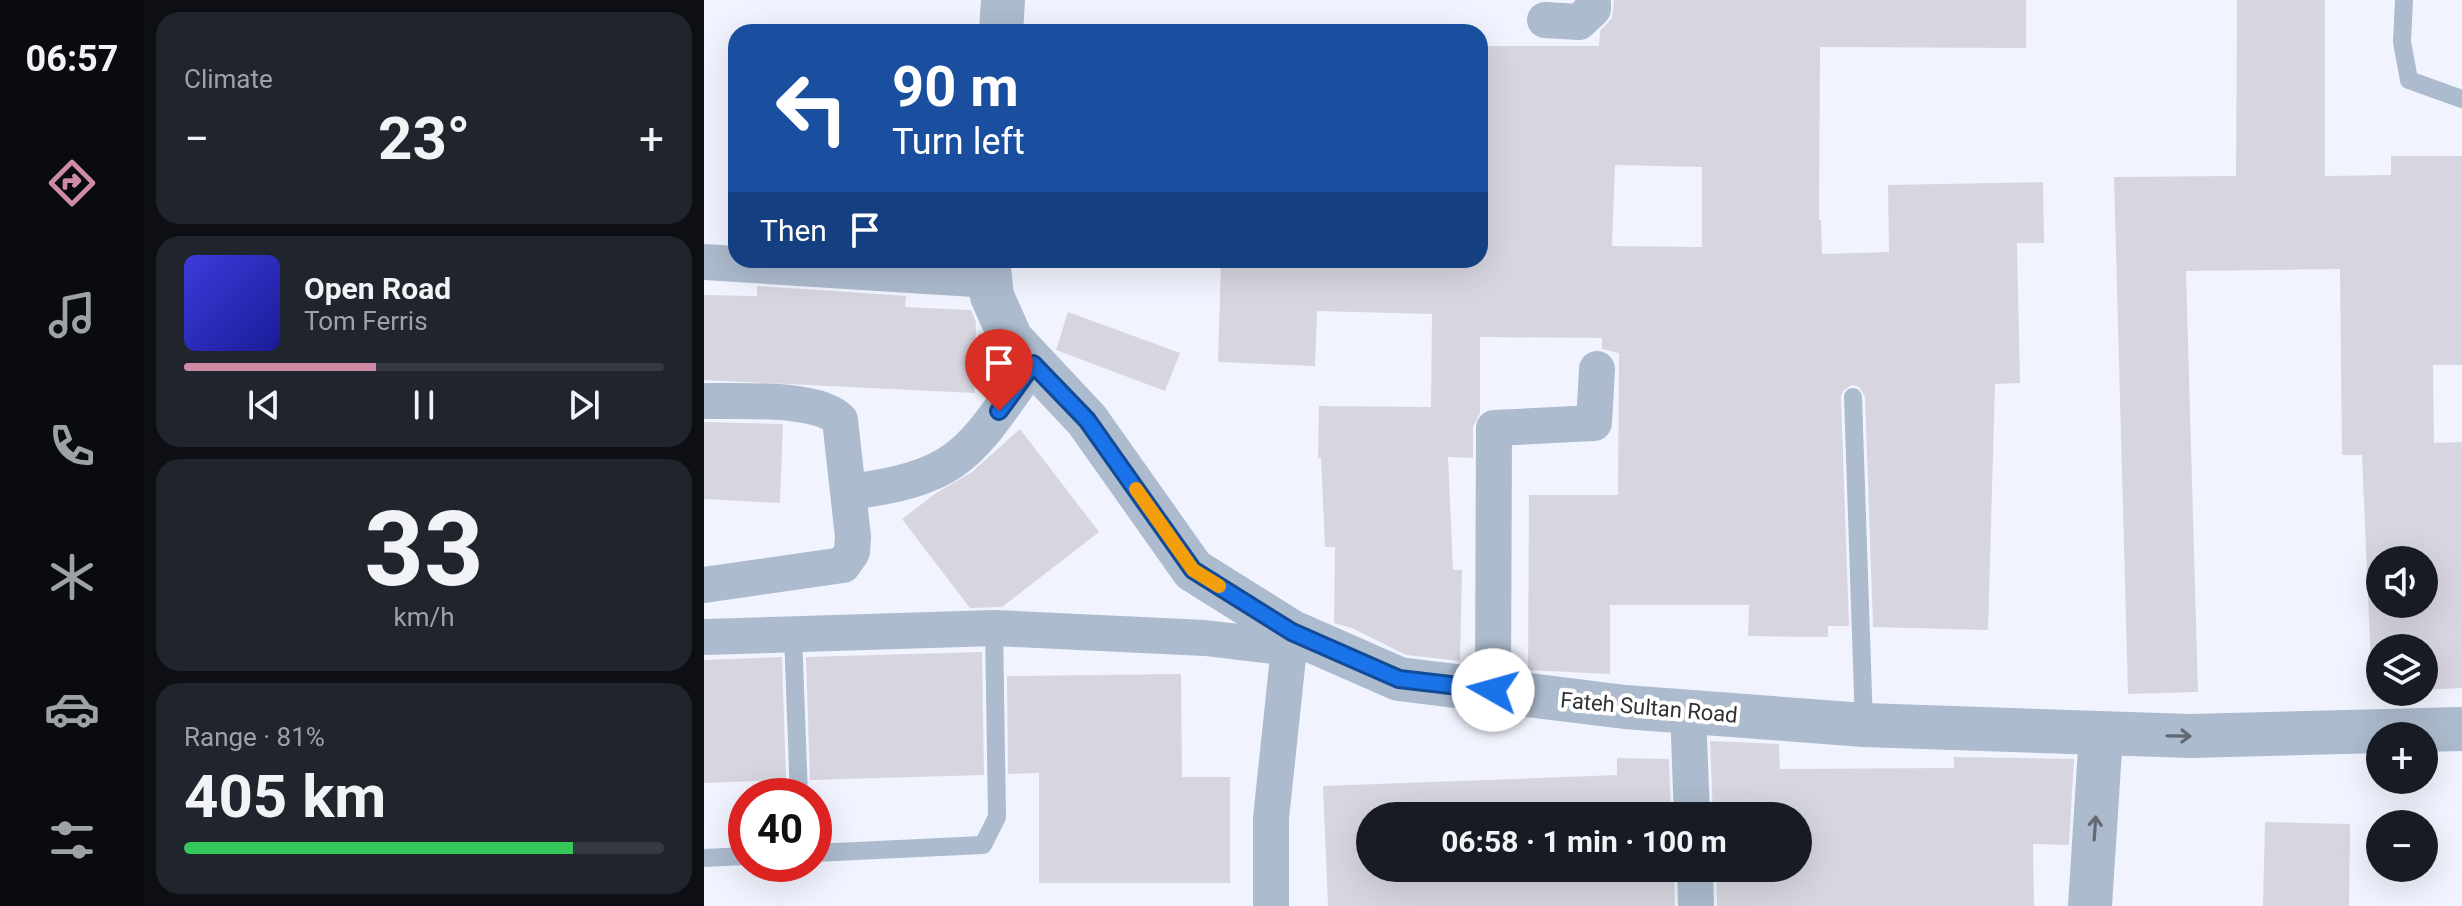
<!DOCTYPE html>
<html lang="en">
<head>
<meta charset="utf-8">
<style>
  :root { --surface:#171b24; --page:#20242c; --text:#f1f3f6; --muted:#9ea1a6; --line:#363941; --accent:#ce8ba6 }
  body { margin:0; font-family:Roboto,sans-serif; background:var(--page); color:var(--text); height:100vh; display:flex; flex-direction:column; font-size:30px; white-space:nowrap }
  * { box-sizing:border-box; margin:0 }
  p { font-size:26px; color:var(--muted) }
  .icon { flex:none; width:44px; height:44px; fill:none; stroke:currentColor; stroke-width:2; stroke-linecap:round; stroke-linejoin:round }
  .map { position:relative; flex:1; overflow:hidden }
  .drawer { display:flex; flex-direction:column; gap:12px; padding:12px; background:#0d0f14; width:560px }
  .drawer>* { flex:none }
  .banner { position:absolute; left:24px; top:24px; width:760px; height:244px; border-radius:24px; box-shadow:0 8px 32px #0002; background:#1a4fa0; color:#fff; overflow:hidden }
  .tools { position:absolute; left:1662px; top:546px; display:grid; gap:16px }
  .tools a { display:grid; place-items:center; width:72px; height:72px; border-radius:50%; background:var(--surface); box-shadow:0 8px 32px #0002; font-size:40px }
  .speed { position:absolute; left:24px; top:778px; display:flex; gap:16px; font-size:40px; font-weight:700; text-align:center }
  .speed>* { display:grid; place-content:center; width:104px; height:104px; border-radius:50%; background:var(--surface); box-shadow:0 8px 32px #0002; line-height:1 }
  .speed .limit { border:12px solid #d22; background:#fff; color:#111 }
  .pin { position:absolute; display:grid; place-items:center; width:68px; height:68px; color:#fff; margin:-82px -34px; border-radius:50% 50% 50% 0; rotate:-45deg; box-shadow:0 0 8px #0007 }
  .pin .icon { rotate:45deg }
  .me { position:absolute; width:88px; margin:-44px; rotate:277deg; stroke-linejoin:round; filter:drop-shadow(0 0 6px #0008) }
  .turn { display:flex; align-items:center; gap:28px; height:168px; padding:0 32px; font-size:36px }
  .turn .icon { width:104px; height:104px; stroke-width:2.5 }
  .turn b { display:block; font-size:56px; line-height:68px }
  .then { display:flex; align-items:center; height:76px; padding:0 32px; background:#0003; gap:16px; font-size:30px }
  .big { font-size:60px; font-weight:700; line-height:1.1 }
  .drawer .widget { flex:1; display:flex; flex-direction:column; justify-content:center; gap:12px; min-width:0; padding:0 28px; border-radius:24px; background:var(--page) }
  .drawer .dial { align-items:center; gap:0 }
  .dial b { font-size:104px; line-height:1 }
  .song { display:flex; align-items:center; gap:24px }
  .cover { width:96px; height:96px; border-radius:12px; background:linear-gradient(135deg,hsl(240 70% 55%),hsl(240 70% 35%)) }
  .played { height:8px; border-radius:4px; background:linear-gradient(90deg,var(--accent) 40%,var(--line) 40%) }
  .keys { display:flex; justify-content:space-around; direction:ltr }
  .heat { display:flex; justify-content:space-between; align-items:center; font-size:44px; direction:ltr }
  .charge { height:12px; border-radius:6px; background:linear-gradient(90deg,#34c759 81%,var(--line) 0) }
  .trip { position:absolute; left:652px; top:802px; width:456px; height:80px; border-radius:40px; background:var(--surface); box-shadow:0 8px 32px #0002; font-weight:700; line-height:80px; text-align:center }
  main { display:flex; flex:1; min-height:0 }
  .dock { display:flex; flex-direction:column; width:144px; justify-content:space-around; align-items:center; background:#090b0e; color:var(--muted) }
  .dock .icon { width:56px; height:56px }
  .dock .on { color:var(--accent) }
  .dock b { font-size:36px; color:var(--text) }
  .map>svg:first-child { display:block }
  .building { fill:#d7d6e0; fill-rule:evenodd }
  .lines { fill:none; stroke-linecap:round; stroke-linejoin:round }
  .service { stroke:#acbbcd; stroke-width:18 }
  .minor { stroke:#acbbcd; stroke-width:36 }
  .tertiary { stroke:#acbbcd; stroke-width:44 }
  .oneway { stroke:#636972 }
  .route-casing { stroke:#114b97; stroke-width:20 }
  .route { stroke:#1a73e8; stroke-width:14 }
  .slow { stroke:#f59e0b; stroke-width:14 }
  .labels { text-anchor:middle; stroke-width:8; stroke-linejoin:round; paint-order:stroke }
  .street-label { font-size:22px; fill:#323336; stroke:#fff }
</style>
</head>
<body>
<main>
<nav class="dock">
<b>06:57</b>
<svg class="icon on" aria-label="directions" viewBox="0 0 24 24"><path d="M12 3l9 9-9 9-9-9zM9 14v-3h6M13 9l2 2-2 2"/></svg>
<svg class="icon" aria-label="music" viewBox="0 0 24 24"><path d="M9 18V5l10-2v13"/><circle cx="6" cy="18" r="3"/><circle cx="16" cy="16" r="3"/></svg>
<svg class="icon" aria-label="phone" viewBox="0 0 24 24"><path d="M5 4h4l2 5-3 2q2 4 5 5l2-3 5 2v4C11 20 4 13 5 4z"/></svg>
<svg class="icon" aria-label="climate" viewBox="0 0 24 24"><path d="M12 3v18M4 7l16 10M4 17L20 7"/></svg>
<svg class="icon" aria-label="car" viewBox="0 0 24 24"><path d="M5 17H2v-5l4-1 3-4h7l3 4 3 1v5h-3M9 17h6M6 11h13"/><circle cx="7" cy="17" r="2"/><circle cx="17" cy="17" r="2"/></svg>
<svg class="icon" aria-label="filters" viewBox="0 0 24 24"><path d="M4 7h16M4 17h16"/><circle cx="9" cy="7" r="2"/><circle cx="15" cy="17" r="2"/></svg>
</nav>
<section class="drawer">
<div class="widget"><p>Climate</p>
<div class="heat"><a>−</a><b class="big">23°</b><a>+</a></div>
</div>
<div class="widget">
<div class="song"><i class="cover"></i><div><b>Open Road</b><p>Tom Ferris</p></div></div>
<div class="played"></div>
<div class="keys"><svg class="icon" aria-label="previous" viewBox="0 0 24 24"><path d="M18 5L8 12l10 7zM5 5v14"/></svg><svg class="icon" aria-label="pause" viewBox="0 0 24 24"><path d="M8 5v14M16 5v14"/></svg><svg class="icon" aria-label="next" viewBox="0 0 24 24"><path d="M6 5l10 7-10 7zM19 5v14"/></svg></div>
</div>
<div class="widget dial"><b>33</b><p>km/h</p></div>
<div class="widget"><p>Range · 81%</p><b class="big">405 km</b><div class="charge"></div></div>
</section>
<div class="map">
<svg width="1758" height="906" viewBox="0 0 1758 906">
  <rect width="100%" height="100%" fill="#f1f4fe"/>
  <!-- building -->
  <g class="building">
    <path d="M910,0H1322V48L1116,47L1115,220H1117L1118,254L1185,252L1184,185L1339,182L1340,243H1313L1316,383L1291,384L1284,630L1169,627L1161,397L1155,387L1148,385L1139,391L1137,397L1145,626H1124V637L1044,636L1045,605H906V674L824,670L825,495H914L915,353L898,349V338L776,337V413L769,427V458L744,457L749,570H758L756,661L702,655L648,628L630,623L631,547H621L617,458H614L615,406L727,407L728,314L613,311L611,366L514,362L517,263L619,267V260H776V46H895L896,31L908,18ZM911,165L998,167V247L908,246Z"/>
    <path d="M1533,0H1621V176L1687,175V156H1758V365H1729L1730,443L1758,442V688L1720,690V648H1676V692H1684L1668,693L1658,455H1638L1636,269L1482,271L1494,692L1424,694L1410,177L1532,176ZM1676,560H1720V604H1676Z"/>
    <path d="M53,286L202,296L201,307L267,310L272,322L270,393L0,380V295L53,296Z"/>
    <path d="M364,312L476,353L461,391L352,350Z"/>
    <path d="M0,422L79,424L76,503L0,499Z"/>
    <path d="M316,429L395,532L298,607L266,608L198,519L232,493L268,472Z"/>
    <path d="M278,652L280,775L106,780L102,657Z"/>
    <path d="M78,657L82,780L0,783V660Z"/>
    <path d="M477,674L478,777H526V883H335V773L304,774L303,676Z"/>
    <path d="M1006,741L1075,744L1076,769L1250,768V757L1370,759L1365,845L1329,844L1330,906H1013L1012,868H1094V816H1009Z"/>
    <path d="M913,758L965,759L967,816H666V868H970L971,906H624L619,786L913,775Z"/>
    <path d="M1561,822L1646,824L1645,906H1559Z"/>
  </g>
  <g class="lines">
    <!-- service -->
    <g class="service">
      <path d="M1700,0L1698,42L1705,80L1758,99"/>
      <path d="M1149,397L1160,725"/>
      <path d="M89,634L95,796"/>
      <path d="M110,853L279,845L293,817L290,628"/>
      <path d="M0,858L42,856"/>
    </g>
    <!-- minor -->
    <g class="minor">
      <path d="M841,20L875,22L889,9V0"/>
      <path d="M0,262L286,280"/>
      <path d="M0,401C34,402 113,396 136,420L149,537L148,552L139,565L0,585"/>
      <path d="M146,492C260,477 266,451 329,364"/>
      <path d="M0,637L290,628L501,638L585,648L567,818V906"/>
      <path d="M789,690L790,428L890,423L893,369"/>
      <path d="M984,711L988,816"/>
      <path d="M991,868L992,906"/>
    </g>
    <!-- tertiary -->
    <g class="tertiary">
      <path d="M297,32L299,0"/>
      <path d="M284,260L288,296L307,339L383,420L489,570L588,632L695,679L921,707L1160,725L1486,736L1758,729"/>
      <path d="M1386,906L1397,734"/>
    </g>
  </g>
  <!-- one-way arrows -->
  <defs><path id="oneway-shaft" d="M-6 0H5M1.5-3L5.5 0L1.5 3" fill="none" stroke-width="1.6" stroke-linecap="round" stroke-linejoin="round" transform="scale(2)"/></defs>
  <g class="oneway">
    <use href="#oneway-shaft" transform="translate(1475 736) rotate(1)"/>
    <use href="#oneway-shaft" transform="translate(1391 828) rotate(-86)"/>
  </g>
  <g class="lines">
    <defs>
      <path id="route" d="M295,411L329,364L383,420L489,570L588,632L695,679L789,690"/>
    </defs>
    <!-- route casing -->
    <use href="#route" class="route-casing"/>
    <!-- route -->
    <use href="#route" class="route"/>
    <!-- slow -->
    <path class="slow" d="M432,489L489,570L515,586"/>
  </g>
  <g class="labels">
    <!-- street labels -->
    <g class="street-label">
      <text transform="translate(945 707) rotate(5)" y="8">Fateh Sultan Road</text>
    </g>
  </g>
</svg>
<div class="tools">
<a><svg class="icon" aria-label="sound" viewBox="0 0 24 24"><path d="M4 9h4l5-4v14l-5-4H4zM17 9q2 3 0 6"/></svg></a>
<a><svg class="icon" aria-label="layers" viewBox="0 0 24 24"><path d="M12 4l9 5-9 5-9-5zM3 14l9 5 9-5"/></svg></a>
<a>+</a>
<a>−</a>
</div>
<div class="speed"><div class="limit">40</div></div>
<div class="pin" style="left:295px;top:411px;background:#d93025"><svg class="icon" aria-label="arrive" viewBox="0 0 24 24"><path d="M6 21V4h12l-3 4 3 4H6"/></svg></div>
<svg class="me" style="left:789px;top:690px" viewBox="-20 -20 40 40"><circle r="19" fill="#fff"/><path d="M0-13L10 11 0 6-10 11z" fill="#1a73e8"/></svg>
<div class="trip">06:58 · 1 min · 100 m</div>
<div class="banner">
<div class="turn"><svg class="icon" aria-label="left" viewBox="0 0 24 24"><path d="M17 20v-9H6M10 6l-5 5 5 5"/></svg><div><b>90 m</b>Turn left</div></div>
<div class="then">Then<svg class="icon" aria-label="arrive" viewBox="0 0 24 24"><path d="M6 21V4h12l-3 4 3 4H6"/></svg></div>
</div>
</div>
</main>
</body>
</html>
